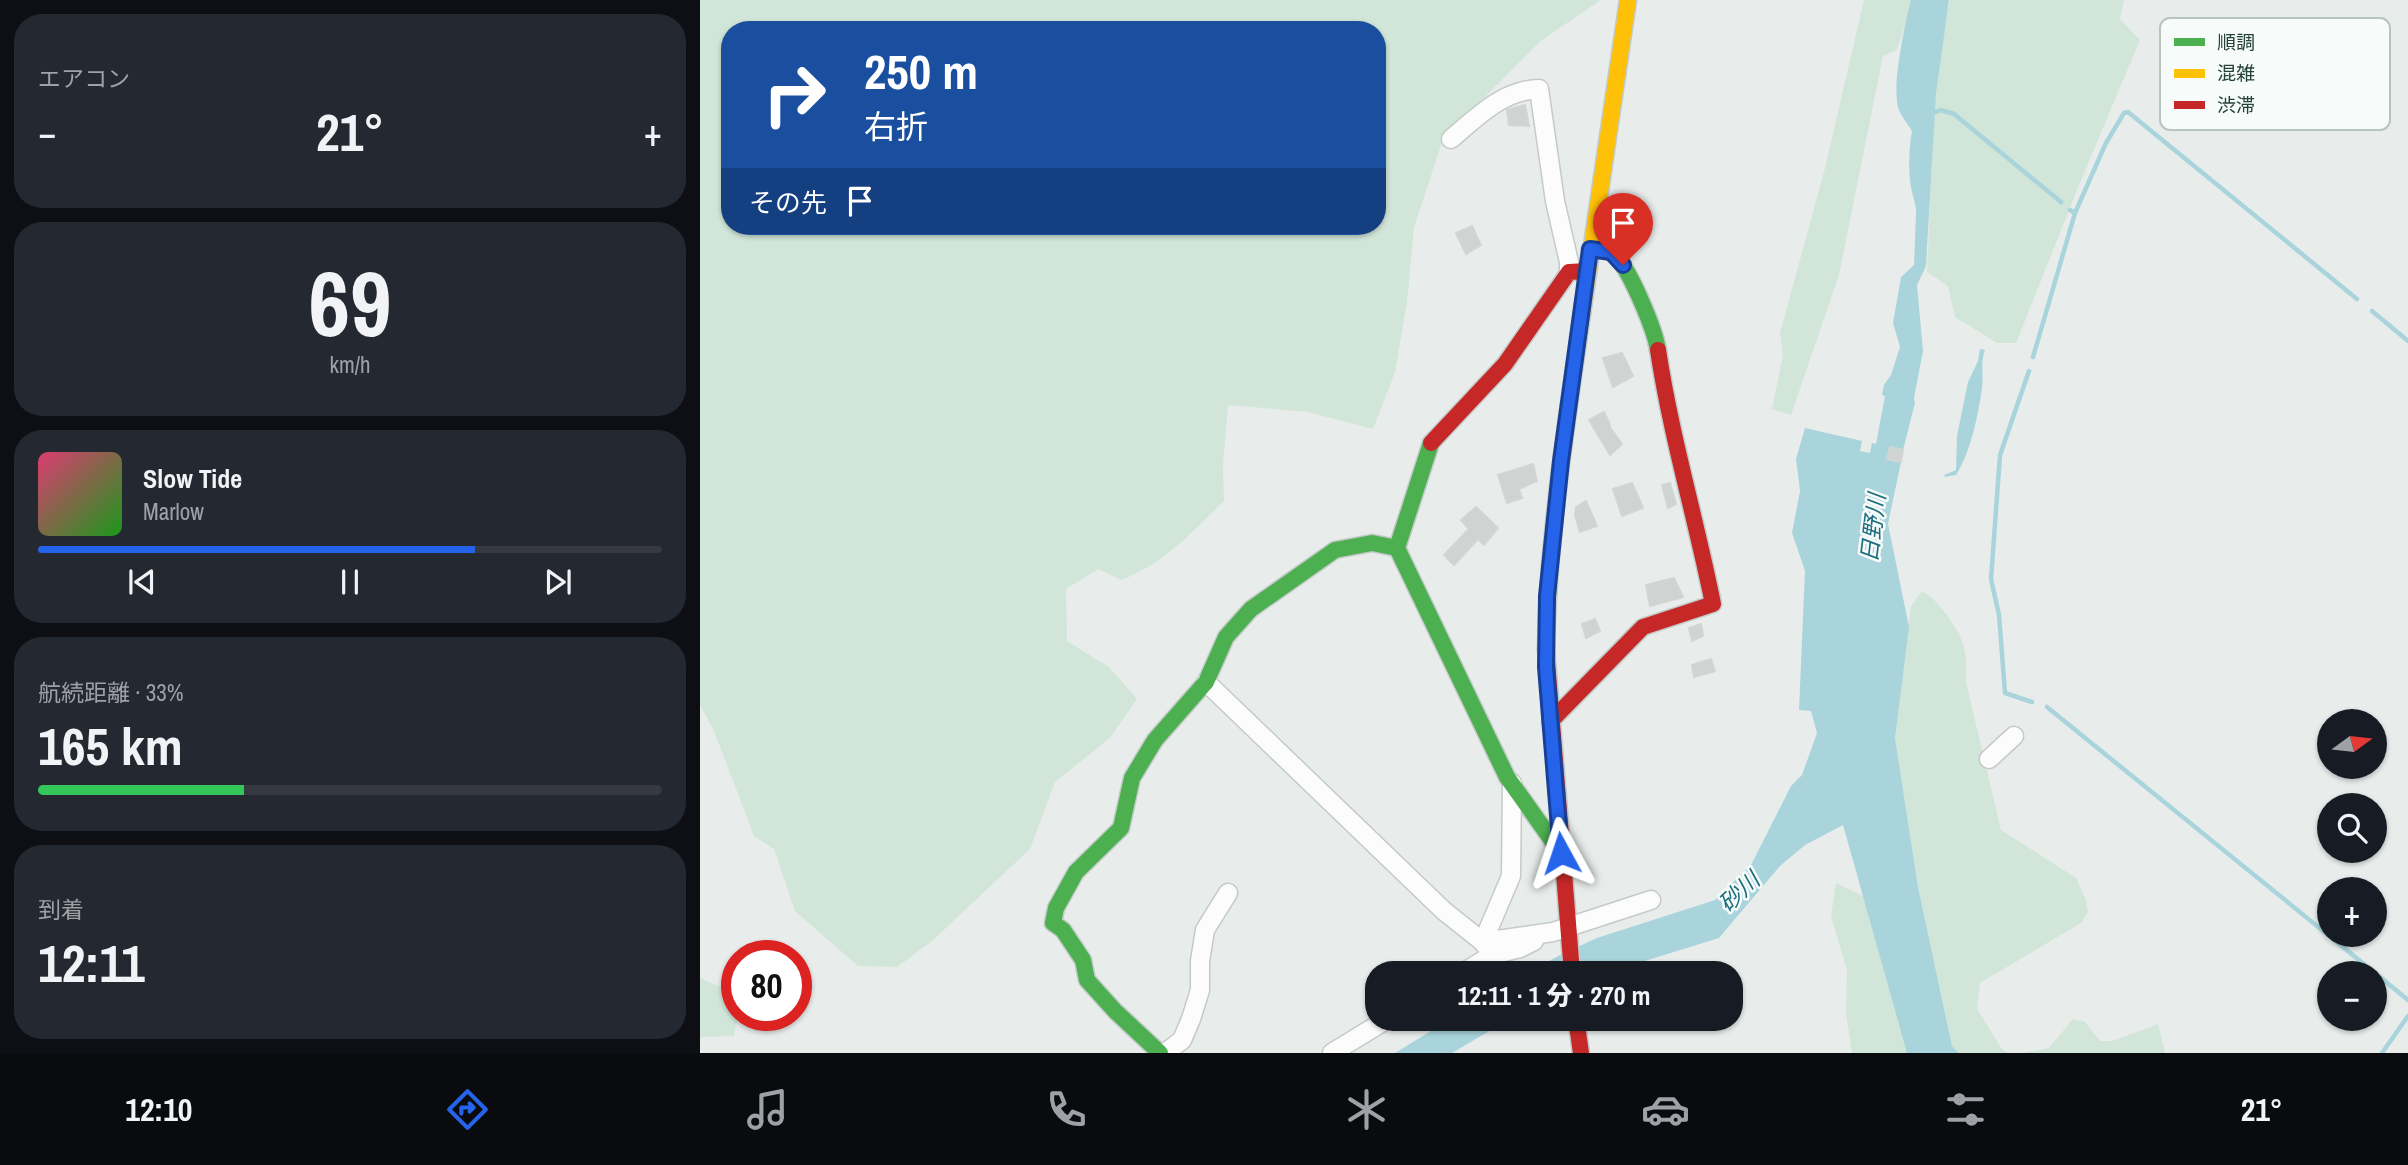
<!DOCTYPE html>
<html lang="ja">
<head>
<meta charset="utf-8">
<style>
  :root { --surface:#171b24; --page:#242831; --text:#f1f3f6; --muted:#9ea1a6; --line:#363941; --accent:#2563eb }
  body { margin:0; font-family:"Archivo Narrow","Noto Sans JP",sans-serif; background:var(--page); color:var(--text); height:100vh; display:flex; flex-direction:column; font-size:26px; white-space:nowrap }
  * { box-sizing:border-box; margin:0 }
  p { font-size:23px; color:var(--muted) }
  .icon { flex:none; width:38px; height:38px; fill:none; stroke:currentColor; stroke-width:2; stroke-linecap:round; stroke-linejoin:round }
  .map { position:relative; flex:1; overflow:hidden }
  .sheet { display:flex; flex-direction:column; gap:14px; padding:14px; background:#0d0f14; width:700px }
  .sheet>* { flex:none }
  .top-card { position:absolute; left:21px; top:21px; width:665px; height:214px; border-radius:28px; box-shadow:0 2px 5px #0004; background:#1a4fa0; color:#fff; overflow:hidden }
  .needle { width:46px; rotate:75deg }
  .fabs { position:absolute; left:1617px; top:709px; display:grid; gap:14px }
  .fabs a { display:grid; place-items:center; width:70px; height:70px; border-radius:50%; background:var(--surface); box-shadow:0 2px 5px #0004; font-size:35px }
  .speed { position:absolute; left:21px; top:940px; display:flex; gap:14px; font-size:35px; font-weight:700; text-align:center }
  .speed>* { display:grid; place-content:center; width:91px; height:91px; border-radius:50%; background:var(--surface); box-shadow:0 2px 5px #0004; line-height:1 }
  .speed .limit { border:10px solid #d22; background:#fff; color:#111 }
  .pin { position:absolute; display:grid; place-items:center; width:60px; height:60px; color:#fff; margin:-72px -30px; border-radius:50% 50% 50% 0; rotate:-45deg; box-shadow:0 0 7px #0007 }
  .pin .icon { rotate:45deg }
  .me { position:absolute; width:77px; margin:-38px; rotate:355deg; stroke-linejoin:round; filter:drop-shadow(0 0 5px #0008) }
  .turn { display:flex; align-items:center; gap:24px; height:147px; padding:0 28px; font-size:32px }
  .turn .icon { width:91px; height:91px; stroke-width:2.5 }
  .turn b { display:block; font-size:49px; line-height:60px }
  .then { display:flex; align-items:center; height:66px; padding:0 28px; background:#0003; gap:14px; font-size:26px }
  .big { font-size:52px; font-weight:800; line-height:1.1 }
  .sheet .tile { flex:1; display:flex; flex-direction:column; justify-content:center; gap:10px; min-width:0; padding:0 24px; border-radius:28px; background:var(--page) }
  .sheet .dial { align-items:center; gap:0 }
  .dial b { font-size:91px; line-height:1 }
  .song { display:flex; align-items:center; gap:21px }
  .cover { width:84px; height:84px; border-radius:10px; background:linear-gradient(135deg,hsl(340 70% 55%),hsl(120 70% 35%)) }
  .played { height:7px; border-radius:4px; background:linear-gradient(90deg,var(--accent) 70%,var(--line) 70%) }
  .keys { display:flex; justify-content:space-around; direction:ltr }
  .heat { display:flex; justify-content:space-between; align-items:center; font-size:38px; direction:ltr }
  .charge { height:10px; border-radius:5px; background:linear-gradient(90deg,#34c759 33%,var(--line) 0) }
  .trip { position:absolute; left:665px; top:961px; width:378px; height:70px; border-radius:28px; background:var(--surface); box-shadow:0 2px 5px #0004; font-weight:800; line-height:70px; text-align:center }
  .menu { display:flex; height:112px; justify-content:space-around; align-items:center; background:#090b0e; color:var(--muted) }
  .menu .icon { width:49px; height:49px }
  .menu .on { color:var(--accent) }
  .menu b { font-size:32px; color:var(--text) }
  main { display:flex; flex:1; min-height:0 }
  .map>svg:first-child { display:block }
  .green { fill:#d1e6d8; fill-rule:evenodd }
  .water { fill:#a9d4db }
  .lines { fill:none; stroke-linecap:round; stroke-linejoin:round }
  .stream { stroke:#a9d4db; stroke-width:4.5 }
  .building { fill:#cfd4d2; stroke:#d1d6d4; stroke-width:2 }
  .street-casing { stroke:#c5cac8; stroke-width:21 }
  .fast-casing { stroke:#c3cbc8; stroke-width:19 }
  .slow-casing { stroke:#c3cbc8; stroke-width:19 }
  .jam-casing { stroke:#c3cbc8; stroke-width:19 }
  .street { stroke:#fcfcfc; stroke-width:18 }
  .fast { stroke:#4caf50; stroke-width:16 }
  .slow { stroke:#ffc107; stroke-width:16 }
  .jam { stroke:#c62828; stroke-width:16 }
  .route-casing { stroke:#184099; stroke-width:18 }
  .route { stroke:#2563eb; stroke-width:12 }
  .labels { text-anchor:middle; stroke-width:5; stroke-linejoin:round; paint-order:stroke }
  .water-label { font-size:23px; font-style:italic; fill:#1c6f80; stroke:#f7fbf9 }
  .key { fill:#f7fbf9; stroke:#b8c4c0; stroke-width:2 }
  .key-label { font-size:19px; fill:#24423a }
</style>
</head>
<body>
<main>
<section class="sheet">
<div class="tile"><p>エアコン</p>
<div class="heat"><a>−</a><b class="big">21°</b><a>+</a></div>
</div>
<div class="tile dial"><b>69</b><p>km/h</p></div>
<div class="tile">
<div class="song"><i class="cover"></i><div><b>Slow Tide</b><p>Marlow</p></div></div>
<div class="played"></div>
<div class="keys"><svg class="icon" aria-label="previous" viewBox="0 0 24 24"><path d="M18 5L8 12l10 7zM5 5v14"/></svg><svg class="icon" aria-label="pause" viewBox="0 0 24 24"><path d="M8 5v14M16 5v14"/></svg><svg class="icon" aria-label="next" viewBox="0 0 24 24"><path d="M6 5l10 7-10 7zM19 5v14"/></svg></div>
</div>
<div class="tile"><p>航続距離 · 33%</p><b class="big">165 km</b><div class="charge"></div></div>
<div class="tile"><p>到着</p><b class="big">12:11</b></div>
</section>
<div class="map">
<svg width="1708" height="1053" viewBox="0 0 1708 1053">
  <rect width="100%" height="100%" fill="#e8edeb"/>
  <!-- green -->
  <g class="green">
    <path d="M0,0H901L842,40L743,139L714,228L707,302L695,372L673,429L608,412L528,405L523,464L524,501C493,531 463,565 421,580L398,569L366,589L367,641L409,667L437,699L410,738L355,782L330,849L232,941L197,967L158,966L95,911L74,849L54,836L14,731L0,705ZM30,30H677V226H30Z"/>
    <path d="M1164,0H1213L1197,50L1183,56L1139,275L1091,415L1072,409L1083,355L1080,333L1125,168Z"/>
    <path d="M1250,0H1424L1420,19L1440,40L1382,178L1316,343H1297L1255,317L1248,286L1227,272L1236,68Z"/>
    <path d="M1222,591C1233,597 1238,604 1246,614C1265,640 1267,649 1266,682L1301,830L1376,878L1386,900L1388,912L1381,923L1280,983L1277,1009L1302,1049L1308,1053H1259L1252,1046L1218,887L1195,738L1211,606Z"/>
    <path d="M1136,883L1174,901L1216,1053H1152L1146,1013L1147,970L1131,916Z"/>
    <path d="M0,978L37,995L38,1015L34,1036L0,1037Z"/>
    <path d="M1373,1019L1385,1022L1400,1041H1412L1458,1024L1465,1053H1322L1349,1048Z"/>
  </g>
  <!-- water -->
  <g class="water">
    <path d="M1211,0H1249L1236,93L1226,266L1217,285L1223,351L1214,398L1215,403L1203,450L1190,447L1188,459L1201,462L1188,524L1209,627L1195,738L1218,887L1252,1046L1259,1053H1207L1143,825L1105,845L1080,866L1019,938L906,973H828L860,955L897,938L1015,900L1051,865L1091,786L1102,775L1117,733L1111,711L1099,710L1105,571L1092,533L1100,491L1096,459L1105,428L1162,441L1160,451L1170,453L1172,443L1176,444L1185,396L1182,395L1184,385L1191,375L1200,347L1193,323L1201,277L1214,265C1215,248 1215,231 1216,214C1217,206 1212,195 1211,187C1208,170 1209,148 1212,131C1208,124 1200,115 1198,107C1192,83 1205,24 1211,0Z"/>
    <path d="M1280,349L1285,350C1280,362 1284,375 1282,388C1278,416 1271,451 1256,475L1245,477L1244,475L1256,470L1257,436L1268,382L1278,361Z"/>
    <path d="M752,1018L810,1019L752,1053H695Z"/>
  </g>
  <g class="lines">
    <!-- stream -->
    <g class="stream">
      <path d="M1230,114L1241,110L1254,114L1361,202"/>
      <path d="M1375,213L1406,143L1424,113L1428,112L1657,299"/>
      <path d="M1672,311L1708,341"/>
      <path d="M1333,357L1375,213L1370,210"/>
      <path d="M1329,371L1300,455L1291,579L1299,615L1305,693L1332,702"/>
      <path d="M1347,707L1675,973"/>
      <path d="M1675,973L1708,1000"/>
      <path d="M1682,1053L1708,1016"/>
    </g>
  </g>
  <!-- building -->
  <g class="building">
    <path d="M825,105L829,126L809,125L807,110Z"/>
    <path d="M772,226L781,245L766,254L756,233Z"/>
    <path d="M922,353L933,376L913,387L903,358Z"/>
    <path d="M904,412L910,425L909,426L922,444L910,455L889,420Z"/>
    <path d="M1190,447L1203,450L1201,462L1187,459Z"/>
    <path d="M833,464L837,481L819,489L822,498L807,503L798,475Z"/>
    <path d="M932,483L943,508L922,516L913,489Z"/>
    <path d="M970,483L976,504L968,508L962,485Z"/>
    <path d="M886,501L897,526L880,532L875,515L876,507Z"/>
    <path d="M776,507L798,528L784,545L778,539L754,565L744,555L769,529L761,520Z"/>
    <path d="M974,578L983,597L950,606L946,585Z"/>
    <path d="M895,619L900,631L886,638L882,624Z"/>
    <path d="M1001,624L1003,636L992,641L989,628Z"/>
    <path d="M1011,659L1015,671L994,677L992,665Z"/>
  </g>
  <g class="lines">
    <defs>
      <g id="street">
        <path d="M751,139C777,117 803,90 839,89L855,201L869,262V272"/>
        <path d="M506,682L744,911L783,942L792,955L763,973"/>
        <path d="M1289,759L1314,736"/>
        <path d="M783,942L853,932L951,900"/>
        <path d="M783,942L811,876L812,783"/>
        <path d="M792,955L820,948L834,941"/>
        <path d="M465,1053L482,1040L491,1019L500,990V961L505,930L528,893"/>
        <path d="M632,1053L689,1018"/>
      </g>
      <g id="fast">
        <path d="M890,249C896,250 906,250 911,252C928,262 955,331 958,350"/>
        <path d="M731,443L697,548L807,777L861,853"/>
        <path d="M846,649C848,537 866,425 882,314"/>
        <path d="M460,1053L415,1011L387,980L383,960L363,930L353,923L356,908L376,872L421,828L432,778L455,740L506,682L526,637L551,609L635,550L672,543L697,548"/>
      </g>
      <path id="slow" d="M882,314L928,0"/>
      <g id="jam">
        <path d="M731,443L805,364L869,272L887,271"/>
        <path d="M846,649L872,973"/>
        <path d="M850,722L943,627L1013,604C996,519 971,436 958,350"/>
        <path d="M876,1018L881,1053"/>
      </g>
    </defs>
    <!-- street casing -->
    <use href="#street" class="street-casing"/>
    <!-- fast casing -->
    <use href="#fast" class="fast-casing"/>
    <!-- slow casing -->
    <use href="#slow" class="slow-casing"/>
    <!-- jam casing -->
    <use href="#jam" class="jam-casing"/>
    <!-- street -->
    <use href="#street" class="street"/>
    <!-- fast -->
    <use href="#fast" class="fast"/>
    <!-- slow -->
    <use href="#slow" class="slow"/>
    <!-- jam -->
    <use href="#jam" class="jam"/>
  </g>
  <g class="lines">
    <defs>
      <path id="route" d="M861,853L846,667L847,596L861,461L890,249L911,252L923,265"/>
    </defs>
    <!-- route casing -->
    <use href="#route" class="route-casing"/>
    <!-- route -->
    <use href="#route" class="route"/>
  </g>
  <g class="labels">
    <!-- water labels -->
    <g class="water-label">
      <text transform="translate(1173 528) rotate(-83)" y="8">日野川</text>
      <text transform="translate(1039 892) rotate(-43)" y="8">砂川</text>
    </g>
  </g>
  <!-- legend -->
  <rect x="1460" y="18" width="230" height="112" rx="10" class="key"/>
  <rect x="1474" y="38" width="31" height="8" fill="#4caf50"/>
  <rect x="1474" y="69" width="31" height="9" fill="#ffc107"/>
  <rect x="1474" y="101" width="31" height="8" fill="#c62828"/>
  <g class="key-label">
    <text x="1517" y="49">順調</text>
    <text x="1517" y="80">混雑</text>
    <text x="1517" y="112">渋滞</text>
  </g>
</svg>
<div class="fabs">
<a><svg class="needle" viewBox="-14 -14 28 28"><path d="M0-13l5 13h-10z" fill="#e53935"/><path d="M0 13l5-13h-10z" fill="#9ea1a6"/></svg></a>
<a><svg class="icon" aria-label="search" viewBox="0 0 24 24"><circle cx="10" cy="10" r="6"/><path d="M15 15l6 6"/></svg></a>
<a>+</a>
<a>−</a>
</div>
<div class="speed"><div class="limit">80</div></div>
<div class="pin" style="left:923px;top:265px;background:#d93025"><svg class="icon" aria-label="arrive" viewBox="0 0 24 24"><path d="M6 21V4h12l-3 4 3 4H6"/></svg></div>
<svg class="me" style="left:861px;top:853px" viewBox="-20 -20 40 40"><path d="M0-17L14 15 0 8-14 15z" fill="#2563eb" stroke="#fff" stroke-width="4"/></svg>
<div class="trip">12:11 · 1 分 · 270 m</div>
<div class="top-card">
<div class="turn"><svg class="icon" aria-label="right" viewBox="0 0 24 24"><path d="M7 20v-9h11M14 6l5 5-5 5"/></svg><div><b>250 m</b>右折</div></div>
<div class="then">その先<svg class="icon" aria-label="arrive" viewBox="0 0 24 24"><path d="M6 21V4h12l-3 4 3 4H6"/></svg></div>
</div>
</div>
</main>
<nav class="menu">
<b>12:10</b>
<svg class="icon on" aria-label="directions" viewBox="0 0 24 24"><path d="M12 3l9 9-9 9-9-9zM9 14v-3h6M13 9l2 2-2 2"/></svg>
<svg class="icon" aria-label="music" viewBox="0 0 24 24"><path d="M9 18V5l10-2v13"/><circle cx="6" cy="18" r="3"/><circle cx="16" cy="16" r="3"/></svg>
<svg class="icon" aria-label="phone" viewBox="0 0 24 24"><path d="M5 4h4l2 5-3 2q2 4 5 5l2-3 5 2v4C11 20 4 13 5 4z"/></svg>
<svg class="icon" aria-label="climate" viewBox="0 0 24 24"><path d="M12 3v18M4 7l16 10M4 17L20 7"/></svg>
<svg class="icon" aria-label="car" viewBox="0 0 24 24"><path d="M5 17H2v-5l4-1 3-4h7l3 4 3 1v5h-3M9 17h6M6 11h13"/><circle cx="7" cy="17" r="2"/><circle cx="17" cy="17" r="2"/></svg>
<svg class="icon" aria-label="filters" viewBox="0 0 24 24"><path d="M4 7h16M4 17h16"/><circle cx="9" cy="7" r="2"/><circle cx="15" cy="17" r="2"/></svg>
<b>21°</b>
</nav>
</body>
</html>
